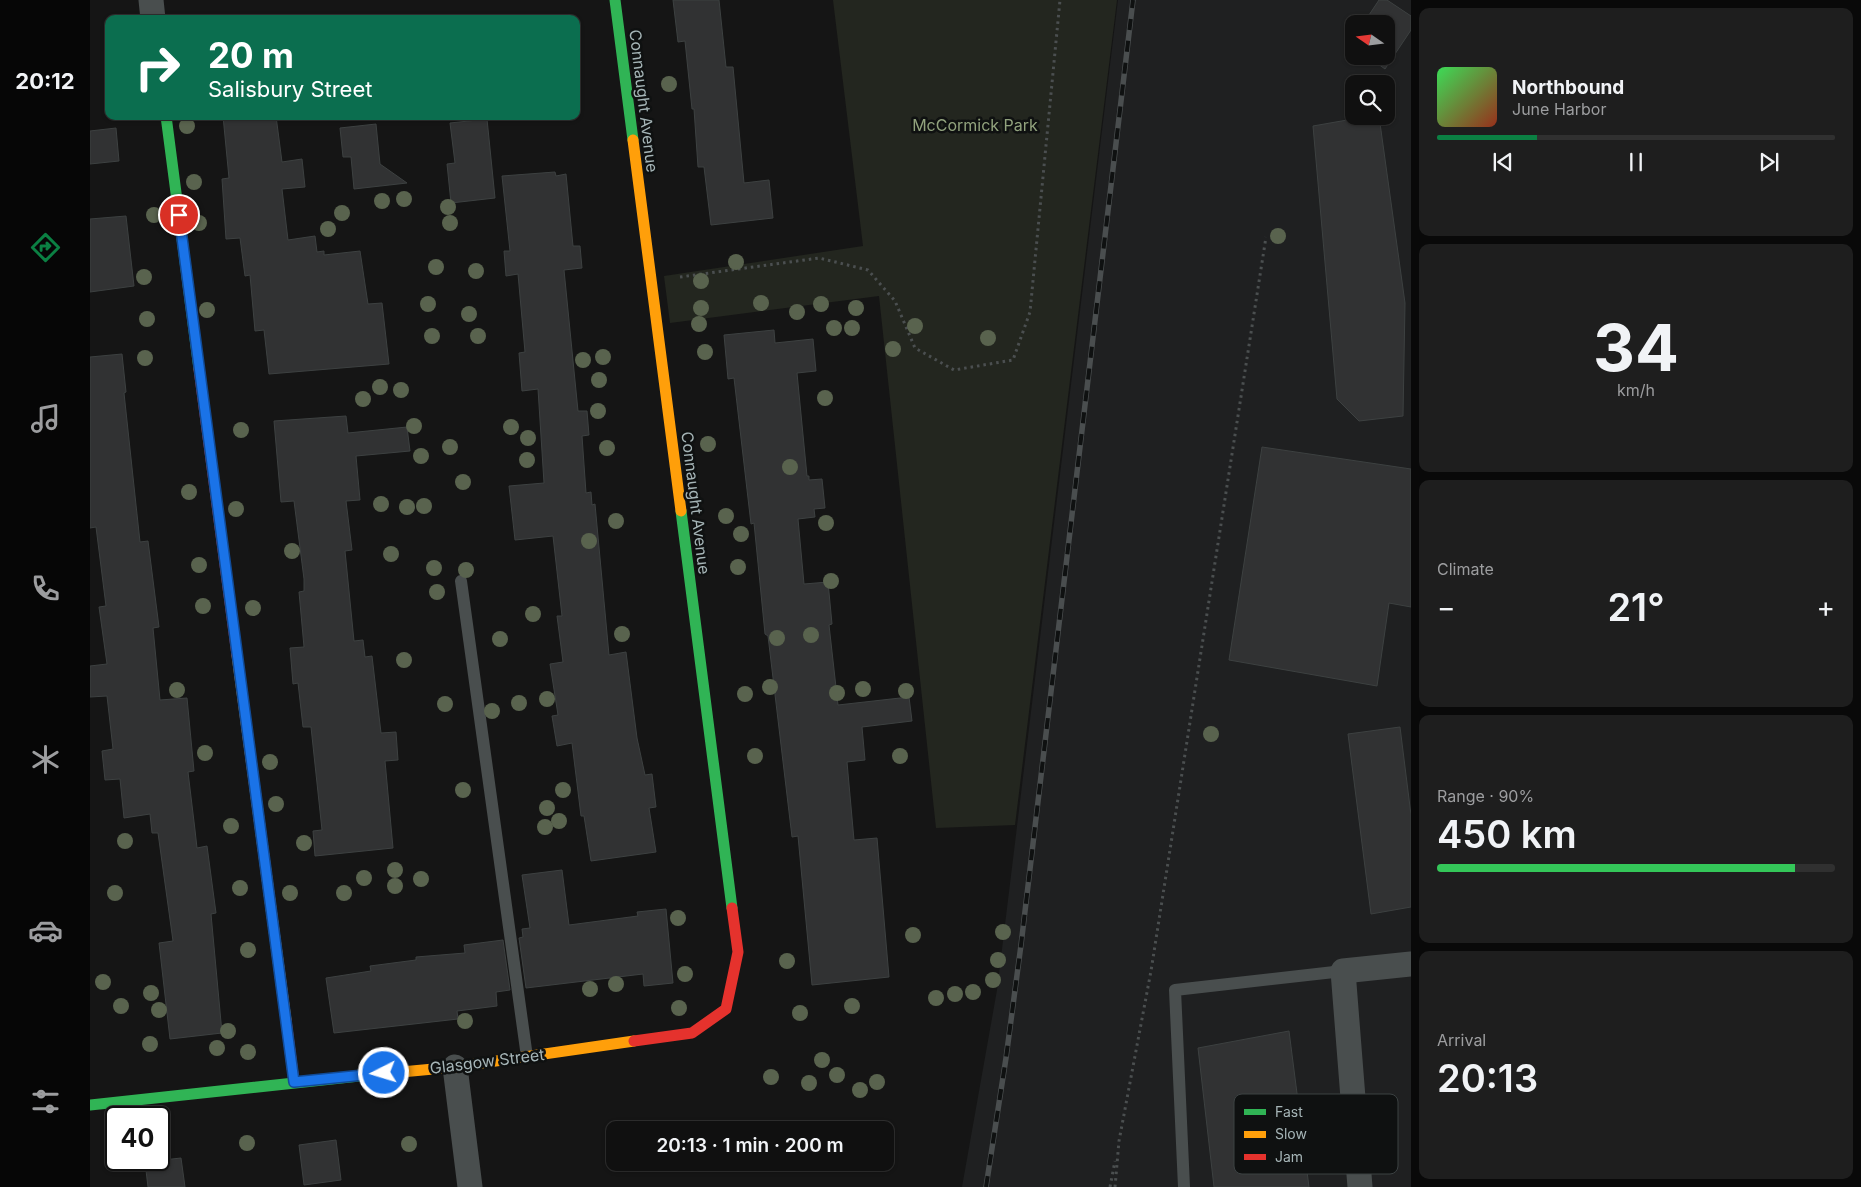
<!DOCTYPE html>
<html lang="en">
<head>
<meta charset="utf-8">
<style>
  :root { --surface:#101010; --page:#1e1e1e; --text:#f1f3f6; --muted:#9c9d9f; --line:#303030; --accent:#0b8043 }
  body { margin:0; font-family:Inter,sans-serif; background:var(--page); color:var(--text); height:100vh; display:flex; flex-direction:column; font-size:19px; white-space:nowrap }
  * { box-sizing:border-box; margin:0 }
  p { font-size:16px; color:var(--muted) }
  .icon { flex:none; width:28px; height:28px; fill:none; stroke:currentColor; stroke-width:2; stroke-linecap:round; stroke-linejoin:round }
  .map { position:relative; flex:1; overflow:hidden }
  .details { display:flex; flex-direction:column; gap:8px; padding:8px; background:#090909; width:450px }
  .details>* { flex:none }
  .top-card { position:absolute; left:15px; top:15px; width:475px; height:105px; border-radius:10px; box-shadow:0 1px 4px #0004,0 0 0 1px var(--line); background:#0b6e4f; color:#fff; overflow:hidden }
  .needle { width:32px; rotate:284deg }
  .controls { position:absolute; left:1255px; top:15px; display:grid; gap:10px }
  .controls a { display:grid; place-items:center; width:50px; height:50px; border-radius:10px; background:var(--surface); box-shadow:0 1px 4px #0004,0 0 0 1px var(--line); font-size:25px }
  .speed { position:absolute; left:15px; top:1106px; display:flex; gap:10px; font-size:25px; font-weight:700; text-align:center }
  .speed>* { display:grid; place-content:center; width:65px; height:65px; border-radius:50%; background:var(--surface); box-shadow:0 1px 4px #0004,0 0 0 1px var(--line); line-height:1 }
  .speed .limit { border:2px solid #111; border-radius:8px; background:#fff; color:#111 }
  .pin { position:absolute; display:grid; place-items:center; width:42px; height:42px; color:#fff; margin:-21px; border:2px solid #fff; border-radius:50%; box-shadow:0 1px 5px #0007 }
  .me { position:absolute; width:55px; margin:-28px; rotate:265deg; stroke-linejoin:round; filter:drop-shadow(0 0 4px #0008) }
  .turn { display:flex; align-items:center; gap:18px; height:105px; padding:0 20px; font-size:22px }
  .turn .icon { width:65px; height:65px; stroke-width:2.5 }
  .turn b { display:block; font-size:35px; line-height:42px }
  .big { font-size:38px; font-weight:600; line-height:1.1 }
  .details .widget { flex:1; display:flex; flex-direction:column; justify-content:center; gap:8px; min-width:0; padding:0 18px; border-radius:10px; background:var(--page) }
  .details .dial { align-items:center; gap:0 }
  .dial b { font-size:65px; line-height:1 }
  .song { display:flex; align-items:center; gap:15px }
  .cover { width:60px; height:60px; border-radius:8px; background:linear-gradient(135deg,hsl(130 70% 55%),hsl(10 70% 35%)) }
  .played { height:5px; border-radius:2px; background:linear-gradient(90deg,var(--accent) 25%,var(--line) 25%) }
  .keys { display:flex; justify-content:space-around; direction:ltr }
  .heat { display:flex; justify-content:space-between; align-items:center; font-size:28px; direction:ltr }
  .charge { height:8px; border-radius:4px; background:linear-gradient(90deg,#34c759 90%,var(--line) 0) }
  .trip { position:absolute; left:516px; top:1121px; width:288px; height:50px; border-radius:10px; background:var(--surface); box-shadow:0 1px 4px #0004,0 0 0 1px var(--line); font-weight:600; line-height:50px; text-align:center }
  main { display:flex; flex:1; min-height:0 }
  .dock { display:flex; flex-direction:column; width:90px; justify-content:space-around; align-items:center; background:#060606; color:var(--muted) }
  .dock .icon { width:35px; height:35px }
  .dock .active { color:var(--accent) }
  .dock b { font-size:22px; color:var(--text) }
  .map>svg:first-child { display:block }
  .built { fill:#1f2021; fill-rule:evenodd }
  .green { fill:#23261f }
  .building { fill:#313233; stroke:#3d4141 }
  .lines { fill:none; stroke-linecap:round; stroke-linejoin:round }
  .path { stroke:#4b4f50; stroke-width:3; stroke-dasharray:2.5 4; stroke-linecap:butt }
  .lane { stroke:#494e4e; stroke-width:12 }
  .street { stroke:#494e4e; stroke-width:25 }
  .fast { stroke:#30b455; stroke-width:11 }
  .slow { stroke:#ff9f0a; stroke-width:11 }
  .jam { stroke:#e5322d; stroke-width:11 }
  .rail-casing { stroke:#4a4e4f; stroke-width:5.5 }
  .rail { stroke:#0f1111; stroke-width:4; stroke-dasharray:11; stroke-linecap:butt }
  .tree { fill:#59634e }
  .route-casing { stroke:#114b97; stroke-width:12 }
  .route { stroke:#1a73e8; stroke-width:9 }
  .labels { text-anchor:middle; stroke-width:5; stroke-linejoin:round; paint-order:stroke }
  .street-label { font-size:16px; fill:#a6b5b7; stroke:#0f1111 }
  .park-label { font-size:16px; fill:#91a27d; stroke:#0f1111 }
  .key { fill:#0f1111; stroke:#3c4243; stroke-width:1 }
  .key-label { font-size:14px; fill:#a6b5b7 }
</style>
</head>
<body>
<main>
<nav class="dock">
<b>20:12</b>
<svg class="icon active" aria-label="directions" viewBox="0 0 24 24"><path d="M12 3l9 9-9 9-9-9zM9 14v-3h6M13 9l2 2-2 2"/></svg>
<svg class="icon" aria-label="music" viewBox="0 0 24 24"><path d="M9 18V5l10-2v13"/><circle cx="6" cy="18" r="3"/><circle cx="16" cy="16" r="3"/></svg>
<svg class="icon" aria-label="phone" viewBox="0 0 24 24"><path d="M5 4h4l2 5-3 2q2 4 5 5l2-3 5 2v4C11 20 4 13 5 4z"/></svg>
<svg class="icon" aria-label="climate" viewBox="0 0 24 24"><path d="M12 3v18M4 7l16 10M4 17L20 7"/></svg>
<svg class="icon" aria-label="car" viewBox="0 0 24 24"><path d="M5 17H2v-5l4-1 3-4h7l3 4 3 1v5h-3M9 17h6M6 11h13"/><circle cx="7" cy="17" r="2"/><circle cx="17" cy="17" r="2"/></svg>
<svg class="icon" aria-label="filters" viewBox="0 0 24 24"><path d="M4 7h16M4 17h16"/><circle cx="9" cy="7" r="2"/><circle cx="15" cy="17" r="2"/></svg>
</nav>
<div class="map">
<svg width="1321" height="1187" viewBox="0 0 1321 1187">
  <rect width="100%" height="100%" fill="#151515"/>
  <!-- built -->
  <path class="built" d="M1028,0H1321V1187H872L907,990ZM1264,24H1296V56H1264ZM1264,84H1296V116H1264Z"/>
  <!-- green -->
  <path class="green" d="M743,0H1027L925,825L846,828L789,296L580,323L574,276L773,246Z"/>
  <!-- building -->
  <g class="building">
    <path d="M583,0H629L636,67H643L654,183L679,180L683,218L621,225L614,167H608L604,109H602L595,41L588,42Z"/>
    <path d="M1289,0H1297L1321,16V30L1295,69L1277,56H1296V24H1273Z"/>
    <path d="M133,116H186L192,162L212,159L215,187L192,189L198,240L225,236L227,252L234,251V255L270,251L278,304L292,303L299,364L179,374L174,330L165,331L160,275L155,276L150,238L136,239L132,179L139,178Z"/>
    <path d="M1280,116H1289L1315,303L1313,416L1269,421L1247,399L1223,126Z"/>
    <path d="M397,119L405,198L361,203L357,164L365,163L360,123Z"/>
    <path d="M286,124L290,164L317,183L264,189L261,157H253L250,128Z"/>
    <path d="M26,128L29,161L0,164V131Z"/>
    <path d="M465,172L466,176L476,174L483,246H490L492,268L474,270L488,411H497L499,435L492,436L496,493L501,492L502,505L505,504L519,655L536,652L547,738L555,775L562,774L566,807L559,808L566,852L501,861L494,816H491L482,743L467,746L462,716L468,715L460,664L473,662L467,616H472L463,536L425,540L419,486L454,483L448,389L432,391L429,353L435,352L428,274L416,276L414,251H420L412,176Z"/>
    <path d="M36,216L44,286L0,292V219Z"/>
    <path d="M684,330L685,343L723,339L726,371L707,373L717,476H719V480L732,479L735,508L724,509L725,517L708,519L714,584L738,582L742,624L739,625L748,705L819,697L822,721L772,727L775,760L757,762L764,840L787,838L799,977L722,985L708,836L702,837L678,636L675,634L664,523L661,524L644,378L638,379L634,335Z"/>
    <path d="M32,354L36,392L34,393L50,542L58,541L69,627L63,628L70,700L97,698L104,771L98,772L105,830L107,848L117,846L126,913L121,914L132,1033L80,1039L69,943L83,941L68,833H62L60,814L34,818L30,779L15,780L12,751L23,749L17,696L0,697V666L17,664L9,607L16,606L6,527L0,528V357Z"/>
    <path d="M256,416L258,433L317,427L320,451L266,456L270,500L256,501L262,550L255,551L264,641L273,640L275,657L282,656L291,733L306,732L308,760L295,761L303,848L225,856L223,831L232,830L221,727H213L208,683L203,684L200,648L214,647L209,592L214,591V579L204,501L191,502L184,421Z"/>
    <path d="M1172,447L1321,469V607L1299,603L1287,686L1139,660Z"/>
    <path d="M1310,727L1321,815V907L1281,914L1258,734Z"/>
    <path d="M472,870L479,925L548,916L547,912L576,909L583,983L554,986L553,974L436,988L429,938L433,937L432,929L440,928L432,875Z"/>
    <path d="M413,940L420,990L406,992L407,1006L367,1011L368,1019L244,1033L236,978L281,971L280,966L326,960V957L375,953L374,945Z"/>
    <path d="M1199,1031L1219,1187H1124L1108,1048Z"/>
    <path d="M246,1140L251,1180L214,1185L209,1145Z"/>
    <path d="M91,1158L95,1187H58L55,1162Z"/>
  </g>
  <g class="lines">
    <!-- path -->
    <g class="path">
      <path d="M590,277L729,258L778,270L805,301L825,348L864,370L923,360L940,312L970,0"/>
      <path d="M1020,1187L1025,1161"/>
      <path d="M1025,1187L1029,1141L1061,971L1176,237"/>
    </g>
    <!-- lane -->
    <g class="lane">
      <path d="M371,581L437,1057"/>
      <path d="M1094,1187L1085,990L1253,971"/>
    </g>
    <!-- street -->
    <g class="street">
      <path d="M61,0L63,19"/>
      <path d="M365,1067L380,1187"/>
      <path d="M1270,1187L1253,971L1321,964"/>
    </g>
    <!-- fast -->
    <g class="fast">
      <path d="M525,0L543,140"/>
      <path d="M76,116L109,369"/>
      <path d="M591,511L642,908"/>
      <path d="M0,1105L279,1075"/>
    </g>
    <!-- slow -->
    <g class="slow">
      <path d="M543,140L591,511"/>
      <path d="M147,655L196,1020"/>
      <path d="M279,1075L365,1067L544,1041"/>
    </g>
    <!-- jam -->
    <g class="jam">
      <path d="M109,369L147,655"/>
      <path d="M196,1020L204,1082"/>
      <path d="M544,1041L602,1033L636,1009L648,952L642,908"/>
    </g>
    <defs>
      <path id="rail" d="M896,1187L916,1058L931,945L1043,0"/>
    </defs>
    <!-- rail casing -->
    <use href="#rail" class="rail-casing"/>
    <!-- rail -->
    <use href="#rail" class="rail"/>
  </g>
  <!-- trees -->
  <g class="tree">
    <circle cx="579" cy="84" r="8"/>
    <circle cx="97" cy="126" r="8"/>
    <circle cx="104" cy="182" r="8"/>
    <circle cx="314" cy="199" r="8"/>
    <circle cx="292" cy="201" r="8"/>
    <circle cx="358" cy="207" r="8"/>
    <circle cx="252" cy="213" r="8"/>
    <circle cx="64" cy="215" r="8"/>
    <circle cx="109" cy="223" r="8"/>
    <circle cx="360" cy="223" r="8"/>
    <circle cx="238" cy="229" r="8"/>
    <circle cx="1188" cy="236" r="8"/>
    <circle cx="646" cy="262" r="8"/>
    <circle cx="346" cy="267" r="8"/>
    <circle cx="386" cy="271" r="8"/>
    <circle cx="54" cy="277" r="8"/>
    <circle cx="611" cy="281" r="8"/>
    <circle cx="671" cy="303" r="8"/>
    <circle cx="338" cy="304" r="8"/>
    <circle cx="731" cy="304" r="8"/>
    <circle cx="611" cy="308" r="8"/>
    <circle cx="766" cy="308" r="8"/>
    <circle cx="117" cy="310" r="8"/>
    <circle cx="707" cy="312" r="8"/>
    <circle cx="379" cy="314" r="8"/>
    <circle cx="57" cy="319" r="8"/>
    <circle cx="609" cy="324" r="8"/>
    <circle cx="825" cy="326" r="8"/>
    <circle cx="744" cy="328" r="8"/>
    <circle cx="762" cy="328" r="8"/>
    <circle cx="342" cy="336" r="8"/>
    <circle cx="388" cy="336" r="8"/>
    <circle cx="898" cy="338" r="8"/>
    <circle cx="803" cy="349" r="8"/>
    <circle cx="615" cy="352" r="8"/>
    <circle cx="513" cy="357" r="8"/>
    <circle cx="55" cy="358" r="8"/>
    <circle cx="493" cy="360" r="8"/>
    <circle cx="509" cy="380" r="8"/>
    <circle cx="290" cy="387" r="8"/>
    <circle cx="311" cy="390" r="8"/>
    <circle cx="735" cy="398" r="8"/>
    <circle cx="273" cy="399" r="8"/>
    <circle cx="508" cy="411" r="8"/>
    <circle cx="324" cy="426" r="8"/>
    <circle cx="421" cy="427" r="8"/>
    <circle cx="151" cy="430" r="8"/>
    <circle cx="438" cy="438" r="8"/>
    <circle cx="618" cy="444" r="8"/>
    <circle cx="360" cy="447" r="8"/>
    <circle cx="517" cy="448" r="8"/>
    <circle cx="331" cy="456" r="8"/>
    <circle cx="437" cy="460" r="8"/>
    <circle cx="700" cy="467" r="8"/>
    <circle cx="373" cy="482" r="8"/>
    <circle cx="99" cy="492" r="8"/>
    <circle cx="291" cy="504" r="8"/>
    <circle cx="334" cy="506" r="8"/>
    <circle cx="317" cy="507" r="8"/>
    <circle cx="146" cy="509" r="8"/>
    <circle cx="636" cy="516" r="8"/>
    <circle cx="526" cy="521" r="8"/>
    <circle cx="736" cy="523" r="8"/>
    <circle cx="651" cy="534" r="8"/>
    <circle cx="499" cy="541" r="8"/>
    <circle cx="202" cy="551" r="8"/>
    <circle cx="301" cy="554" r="8"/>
    <circle cx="109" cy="565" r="8"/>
    <circle cx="648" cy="567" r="8"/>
    <circle cx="344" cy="568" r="8"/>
    <circle cx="376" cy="570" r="8"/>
    <circle cx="741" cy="581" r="8"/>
    <circle cx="347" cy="592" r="8"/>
    <circle cx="113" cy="606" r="8"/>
    <circle cx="163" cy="608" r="8"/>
    <circle cx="443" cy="614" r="8"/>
    <circle cx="532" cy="634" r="8"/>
    <circle cx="721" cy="635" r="8"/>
    <circle cx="687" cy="638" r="8"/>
    <circle cx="410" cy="639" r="8"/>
    <circle cx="314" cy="660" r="8"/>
    <circle cx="680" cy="687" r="8"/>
    <circle cx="773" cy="689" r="8"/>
    <circle cx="87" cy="690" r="8"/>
    <circle cx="816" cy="691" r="8"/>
    <circle cx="747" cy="693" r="8"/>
    <circle cx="655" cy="694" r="8"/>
    <circle cx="457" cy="699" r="8"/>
    <circle cx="429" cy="703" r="8"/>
    <circle cx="355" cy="704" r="8"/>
    <circle cx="402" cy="711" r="8"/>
    <circle cx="1121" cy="734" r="8"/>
    <circle cx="115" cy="753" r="8"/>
    <circle cx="665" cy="756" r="8"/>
    <circle cx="810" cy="756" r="8"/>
    <circle cx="180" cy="762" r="8"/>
    <circle cx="373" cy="790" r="8"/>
    <circle cx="473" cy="790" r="8"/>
    <circle cx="186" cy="804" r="8"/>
    <circle cx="457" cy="808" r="8"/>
    <circle cx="469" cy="821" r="8"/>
    <circle cx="141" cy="826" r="8"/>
    <circle cx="455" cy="827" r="8"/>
    <circle cx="35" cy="841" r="8"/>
    <circle cx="214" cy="843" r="8"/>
    <circle cx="305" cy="870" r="8"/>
    <circle cx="274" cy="878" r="8"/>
    <circle cx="331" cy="879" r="8"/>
    <circle cx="305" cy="886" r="8"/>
    <circle cx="150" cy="888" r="8"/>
    <circle cx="25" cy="893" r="8"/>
    <circle cx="200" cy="893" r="8"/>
    <circle cx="254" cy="893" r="8"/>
    <circle cx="588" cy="918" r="8"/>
    <circle cx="913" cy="932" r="8"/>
    <circle cx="823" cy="935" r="8"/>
    <circle cx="158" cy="950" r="8"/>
    <circle cx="908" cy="960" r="8"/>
    <circle cx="697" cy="961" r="8"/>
    <circle cx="595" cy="974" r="8"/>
    <circle cx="903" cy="980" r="8"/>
    <circle cx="13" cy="982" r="8"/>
    <circle cx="526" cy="984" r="8"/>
    <circle cx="500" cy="989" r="8"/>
    <circle cx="883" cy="992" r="8"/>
    <circle cx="61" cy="993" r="8"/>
    <circle cx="865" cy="994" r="8"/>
    <circle cx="846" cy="998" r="8"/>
    <circle cx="31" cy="1006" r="8"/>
    <circle cx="762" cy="1006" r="8"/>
    <circle cx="589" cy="1008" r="8"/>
    <circle cx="69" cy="1010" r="8"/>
    <circle cx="710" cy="1013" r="8"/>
    <circle cx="375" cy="1021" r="8"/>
    <circle cx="138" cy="1031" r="8"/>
    <circle cx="60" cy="1044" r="8"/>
    <circle cx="127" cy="1048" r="8"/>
    <circle cx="158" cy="1052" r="8"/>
    <circle cx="732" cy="1060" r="8"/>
    <circle cx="747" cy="1075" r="8"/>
    <circle cx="681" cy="1077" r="8"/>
    <circle cx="787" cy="1082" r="8"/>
    <circle cx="719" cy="1083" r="8"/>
    <circle cx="770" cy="1090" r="8"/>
    <circle cx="157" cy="1143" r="8"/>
    <circle cx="319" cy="1144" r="8"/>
  </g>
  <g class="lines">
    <defs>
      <path id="route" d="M89,215L204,1082L294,1073"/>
    </defs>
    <!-- route casing -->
    <use href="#route" class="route-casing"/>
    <!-- route -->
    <use href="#route" class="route"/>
  </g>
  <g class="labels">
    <!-- street labels -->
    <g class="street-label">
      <text transform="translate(554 101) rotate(83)" y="6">Connaught Avenue</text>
      <text transform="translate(606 503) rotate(83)" y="6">Connaught Avenue</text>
      <text transform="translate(397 1061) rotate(-7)" y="6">Glasgow Street</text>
    </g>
    <!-- park labels -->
    <g class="park-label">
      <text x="885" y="131">McCormick Park</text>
    </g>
  </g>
  <!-- legend -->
  <rect x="1144" y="1094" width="164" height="80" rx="8" class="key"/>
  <rect x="1154" y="1109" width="22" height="6" fill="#30b455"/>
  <rect x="1154" y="1131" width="22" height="7" fill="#ff9f0a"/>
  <rect x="1154" y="1154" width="22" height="6" fill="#e5322d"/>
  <g class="key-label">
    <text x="1185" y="1117">Fast</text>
    <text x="1185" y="1139">Slow</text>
    <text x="1185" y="1162">Jam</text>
  </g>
</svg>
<div class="controls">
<a><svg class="needle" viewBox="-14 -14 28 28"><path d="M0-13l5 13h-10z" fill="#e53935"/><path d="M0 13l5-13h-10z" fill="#9c9d9f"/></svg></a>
<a><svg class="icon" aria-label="search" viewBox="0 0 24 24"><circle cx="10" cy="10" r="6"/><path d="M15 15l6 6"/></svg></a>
</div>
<div class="speed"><div class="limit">40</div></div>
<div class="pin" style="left:89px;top:215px;background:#d93025"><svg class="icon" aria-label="arrive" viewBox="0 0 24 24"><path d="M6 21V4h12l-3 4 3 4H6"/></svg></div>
<svg class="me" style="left:294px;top:1073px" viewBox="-20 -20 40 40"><circle r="17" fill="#1a73e8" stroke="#fff" stroke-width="3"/><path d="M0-11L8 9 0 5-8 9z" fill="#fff"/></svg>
<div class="trip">20:13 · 1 min · 200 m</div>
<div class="top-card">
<div class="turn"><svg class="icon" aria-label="right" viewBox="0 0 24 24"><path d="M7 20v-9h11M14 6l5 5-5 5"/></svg><div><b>20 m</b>Salisbury Street</div></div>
</div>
</div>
<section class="details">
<div class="widget">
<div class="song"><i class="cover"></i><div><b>Northbound</b><p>June Harbor</p></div></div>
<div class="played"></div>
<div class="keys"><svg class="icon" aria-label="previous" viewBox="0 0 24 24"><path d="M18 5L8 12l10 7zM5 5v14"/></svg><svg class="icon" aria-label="pause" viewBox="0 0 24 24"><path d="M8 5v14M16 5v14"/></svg><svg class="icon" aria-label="next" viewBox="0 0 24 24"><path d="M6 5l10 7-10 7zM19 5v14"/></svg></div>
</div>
<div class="widget dial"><b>34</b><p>km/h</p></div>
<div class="widget"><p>Climate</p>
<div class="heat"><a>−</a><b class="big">21°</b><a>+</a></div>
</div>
<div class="widget"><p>Range · 90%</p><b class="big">450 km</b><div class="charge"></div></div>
<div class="widget"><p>Arrival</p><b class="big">20:13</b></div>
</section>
</main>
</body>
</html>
